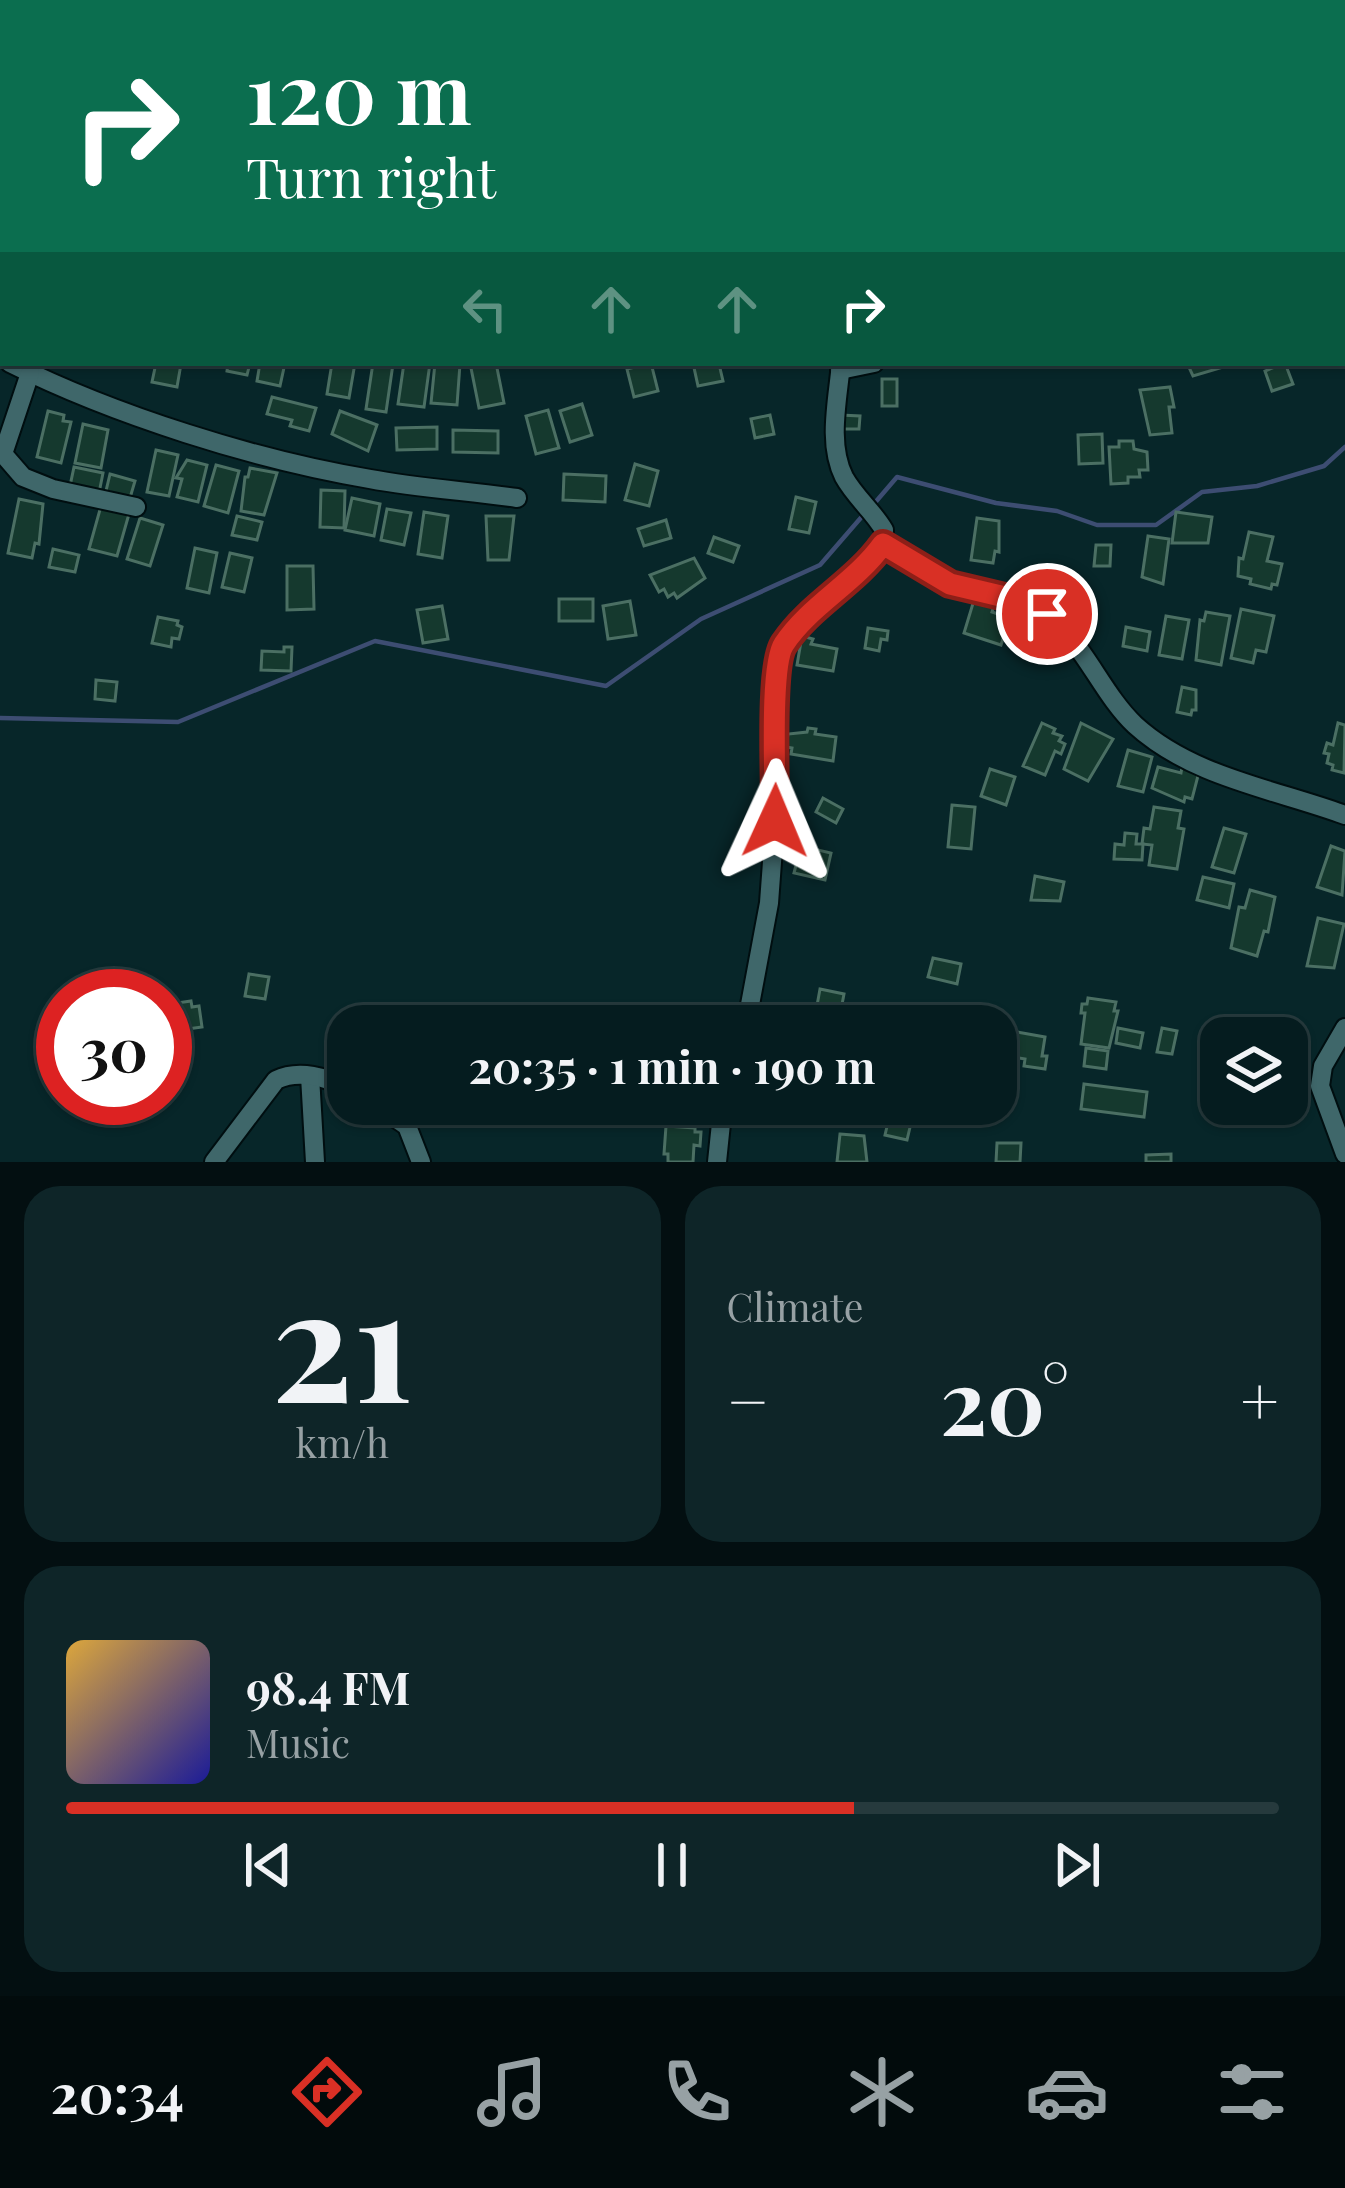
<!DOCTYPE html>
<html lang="en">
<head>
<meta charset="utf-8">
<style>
  :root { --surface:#051c1f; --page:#0e2528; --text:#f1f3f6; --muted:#97a1a4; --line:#263a3d; --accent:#d93025 }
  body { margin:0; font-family:"Playfair Display",serif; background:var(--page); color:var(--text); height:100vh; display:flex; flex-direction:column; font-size:45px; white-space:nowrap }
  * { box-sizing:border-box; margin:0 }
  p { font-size:39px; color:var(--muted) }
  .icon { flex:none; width:66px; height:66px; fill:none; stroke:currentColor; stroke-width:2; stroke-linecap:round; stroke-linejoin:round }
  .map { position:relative; height:1162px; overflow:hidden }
  .sheet { display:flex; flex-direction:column; gap:24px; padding:24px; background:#030f11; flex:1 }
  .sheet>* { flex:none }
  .hud { position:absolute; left:0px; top:0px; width:1347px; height:366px; box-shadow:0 3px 9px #0004,0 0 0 3px var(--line); background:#0b6e4f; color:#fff; overflow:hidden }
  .controls { position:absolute; left:1200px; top:1017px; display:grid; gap:24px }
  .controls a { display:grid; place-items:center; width:108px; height:108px; border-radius:24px; background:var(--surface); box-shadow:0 3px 9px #0004,0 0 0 3px var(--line); font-size:60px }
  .speed { position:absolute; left:36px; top:969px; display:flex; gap:24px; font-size:60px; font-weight:700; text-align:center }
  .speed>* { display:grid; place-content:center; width:156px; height:156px; border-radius:50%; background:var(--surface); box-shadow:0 3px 9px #0004,0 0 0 3px var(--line); line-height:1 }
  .speed .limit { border:18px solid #d22; background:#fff; color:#111 }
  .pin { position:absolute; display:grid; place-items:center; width:102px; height:102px; color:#fff; margin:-51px; border:6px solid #fff; border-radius:50%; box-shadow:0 3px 12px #0007 }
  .me { position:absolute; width:132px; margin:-66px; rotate:1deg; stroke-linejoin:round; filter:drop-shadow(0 0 9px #0008) }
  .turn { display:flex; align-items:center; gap:42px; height:252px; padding:0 48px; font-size:54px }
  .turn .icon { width:156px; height:156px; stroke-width:2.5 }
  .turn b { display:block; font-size:84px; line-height:102px }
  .lanes { display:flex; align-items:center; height:114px; padding:0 48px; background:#0003; justify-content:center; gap:60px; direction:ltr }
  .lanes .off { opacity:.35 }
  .big { font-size:90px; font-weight:700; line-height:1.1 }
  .sheet .widget { flex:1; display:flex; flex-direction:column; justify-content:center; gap:18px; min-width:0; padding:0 42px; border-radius:36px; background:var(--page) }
  .sheet .dial { align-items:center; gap:0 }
  .dial b { font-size:156px; line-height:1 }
  .song { display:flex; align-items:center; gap:36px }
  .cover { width:144px; height:144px; border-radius:18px; background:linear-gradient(135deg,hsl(40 70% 55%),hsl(240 70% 35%)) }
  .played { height:12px; border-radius:6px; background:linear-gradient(90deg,var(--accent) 65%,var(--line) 65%) }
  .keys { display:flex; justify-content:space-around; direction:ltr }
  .heat { display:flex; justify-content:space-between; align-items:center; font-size:66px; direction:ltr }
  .sheet .tiles { flex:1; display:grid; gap:24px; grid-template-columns:1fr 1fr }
  .widget:last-child { grid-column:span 2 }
  .trip { position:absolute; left:327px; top:1005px; width:690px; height:120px; border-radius:36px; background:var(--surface); box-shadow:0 3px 9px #0004,0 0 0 3px var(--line); font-weight:700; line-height:120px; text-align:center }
  .menu { display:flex; height:192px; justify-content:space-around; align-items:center; background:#020b0c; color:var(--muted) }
  .menu .icon { width:84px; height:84px }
  .menu .on { color:var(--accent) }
  .menu b { font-size:54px; color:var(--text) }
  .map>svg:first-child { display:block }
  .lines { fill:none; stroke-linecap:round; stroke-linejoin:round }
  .stream { stroke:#3d4d72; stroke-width:4.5 }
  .building { fill:#15392e; stroke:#4b6f63; stroke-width:3 }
  .minor-casing { stroke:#000e10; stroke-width:22 }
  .minor { stroke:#3f676a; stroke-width:18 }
  .route-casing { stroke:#8d1f18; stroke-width:30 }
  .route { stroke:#d93025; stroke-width:21 }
</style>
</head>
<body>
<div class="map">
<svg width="1345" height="1162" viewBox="0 0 1345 1162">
  <rect width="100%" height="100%" fill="#072629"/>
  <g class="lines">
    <!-- stream -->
    <g class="stream">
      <path d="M873,505L897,477L996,503L1057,511L1097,525H1156L1202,492L1257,486L1324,466L1345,447"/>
      <path d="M0,718L178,722L375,641L606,686L701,619L820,565L865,513"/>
    </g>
  </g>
  <!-- building -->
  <g class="building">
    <path d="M156,363L181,364L177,387L152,382Z"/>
    <path d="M228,363H250L247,375L227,371Z"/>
    <path d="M260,363H285L280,386L257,381Z"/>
    <path d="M332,363H355L349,398L327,394Z"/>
    <path d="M373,363L393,364L386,412L366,409Z"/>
    <path d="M404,363H430L424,407L398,404Z"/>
    <path d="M435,363L460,364L457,405L431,403Z"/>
    <path d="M470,363H496L504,403L479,408Z"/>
    <path d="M651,363L658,391L634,397L627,369Z"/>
    <path d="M693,363L719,364L723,381L698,386Z"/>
    <path d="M1187,363H1219L1220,368L1193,376Z"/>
    <path d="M1285,363L1293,384L1272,391L1265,371Z"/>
    <rect x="882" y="379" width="15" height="27"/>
    <path d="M1170,387L1174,407H1169L1172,433L1150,435L1140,390Z"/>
    <path d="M272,397L316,408L309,431L290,426L292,420L267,414Z"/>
    <path d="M582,404L592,435L570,442L560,411Z"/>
    <path d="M548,410L559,448L536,454L526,416Z"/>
    <path d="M48,411L64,415L63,421L71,422L61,463L37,457Z"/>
    <path d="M340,411L377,425L368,451L332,434Z"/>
    <path d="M770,415L774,434L755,438L751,419Z"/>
    <path d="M840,415L860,416L859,429H840Z"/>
    <path d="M83,424L108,430L101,468L75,463Z"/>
    <path d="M437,427V449L397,450L396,428Z"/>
    <path d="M453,430L498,431V453L453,452Z"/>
    <path d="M1102,434L1103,463L1079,464L1078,435Z"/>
    <path d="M1119,441H1133L1134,449L1147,452L1148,470H1139L1140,477H1128V483L1111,484L1109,447H1119Z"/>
    <path d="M156,450L178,455L169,496L147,492Z"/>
    <path d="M187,460L207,465L198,502L177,497L182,479L176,478Z"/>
    <path d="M635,464L658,471L649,506L625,500Z"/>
    <path d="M216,465L239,471L228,513L204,506Z"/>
    <path d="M74,467L103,473L99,493L70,486Z"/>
    <path d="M250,468L277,473L264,515L241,511L245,477H248Z"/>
    <path d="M110,474L135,481L130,498L106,491Z"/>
    <path d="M564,474L606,476L605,502L563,500Z"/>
    <path d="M321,490L345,491L344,528L320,527Z"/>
    <path d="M796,497L816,502L809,533L789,529Z"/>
    <path d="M352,498L380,504L374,536L345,530Z"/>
    <path d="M19,499L43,504L39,544L35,543L32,558L8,553Z"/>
    <path d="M101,506L129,514L117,556L89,549Z"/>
    <path d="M387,509L411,513L404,545L381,540Z"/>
    <path d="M424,512L448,516L442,558L418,554Z"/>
    <path d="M1176,512L1212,517L1208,543H1172Z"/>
    <path d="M237,516L262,522L257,540L232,535Z"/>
    <path d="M486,516H514L509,560H488Z"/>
    <path d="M140,518L163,525L150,566L127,559Z"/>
    <path d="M977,518L999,521V552L995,551L993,563L971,560Z"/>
    <path d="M666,520L671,538L644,546L638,529Z"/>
    <path d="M1249,532L1273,537L1267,561L1282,564L1277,585L1272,584L1271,589L1250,584L1251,579L1238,576L1239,558L1243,559Z"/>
    <path d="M1148,536L1169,539L1163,584L1142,577Z"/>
    <path d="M714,537L739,546L733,562L708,553Z"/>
    <path d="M1096,545H1111L1110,566H1094Z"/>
    <path d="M195,548L217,553L209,593L187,588Z"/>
    <path d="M53,549L79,555L75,572L49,567Z"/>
    <path d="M230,553L252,558L244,592L222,587Z"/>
    <path d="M694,558L705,578L677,598L674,593L668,597L664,589L659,592L650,575Z"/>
    <path d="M287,566H313L314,609L287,610Z"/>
    <rect x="559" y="599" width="34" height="22"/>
    <path d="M974,600L994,606L992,612L1010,618L1001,645L964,633Z"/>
    <path d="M630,601L636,635L608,639L603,606Z"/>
    <path d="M442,606L448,639L423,643L417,610Z"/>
    <path d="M1241,609L1274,616L1266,652L1256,650L1253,663L1231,658Z"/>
    <path d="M1206,612L1230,616L1221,665L1196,660L1200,620L1204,621Z"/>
    <path d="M1166,616L1189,620L1182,659L1159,655Z"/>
    <path d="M158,617L178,621L177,625L182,627L179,639L172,638L171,647L152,643Z"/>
    <path d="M1126,627L1150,632L1147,651L1123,646Z"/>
    <path d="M868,628L888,631L887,640L881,639L879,651L865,648Z"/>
    <path d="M802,636L813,639L811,644L837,649L833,671L797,665Z"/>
    <path d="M284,647H292L291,671L261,670L262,651L284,652Z"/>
    <path d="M96,680L117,682L115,701L95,699Z"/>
    <path d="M1182,687L1196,690V710H1192L1191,715L1177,712Z"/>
    <path d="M1042,723L1055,729L1053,733L1062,736L1059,741L1065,744L1061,754L1055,751L1045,775L1023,766Z"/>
    <path d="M1081,723L1113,739L1088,781L1064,769Z"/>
    <path d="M1338,723L1345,725L1344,773L1332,770L1333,765L1327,763L1329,754L1324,753L1327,743L1333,745Z"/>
    <path d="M808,728L816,729L815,734L836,737L833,761L791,754L792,748L786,747L788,734L807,732Z"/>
    <path d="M1128,750L1152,757L1143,792L1118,786Z"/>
    <path d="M1158,767L1181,773L1182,767L1199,772L1192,799L1185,797L1184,802L1152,788Z"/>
    <path d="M990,769L1015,777L1006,805L981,796Z"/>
    <path d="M823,798L843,809L836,823L816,812Z"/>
    <path d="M952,805L975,807L971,849L948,847Z"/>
    <path d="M1154,807L1181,811L1178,828L1184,829L1177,869L1149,865L1152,845L1142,844L1144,828L1150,829Z"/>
    <path d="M1224,828L1246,834L1234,873L1212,867Z"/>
    <path d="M1125,833L1137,834L1136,844H1143L1142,860L1114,859L1115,844L1124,845Z"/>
    <path d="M801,846L831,853L825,880L794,873Z"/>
    <path d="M1331,846L1345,851L1342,895L1317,887Z"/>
    <path d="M1035,876L1064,882L1060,901L1031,900Z"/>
    <path d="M1203,877L1234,884L1229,908L1197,900Z"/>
    <path d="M1250,890L1275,897L1268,932L1264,931L1257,956L1231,948L1239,907L1245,908Z"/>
    <path d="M1318,918L1344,924L1334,968L1307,966Z"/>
    <path d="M933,958L961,964L957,984L928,977Z"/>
    <path d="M249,974L269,977L265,999L245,996Z"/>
    <path d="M820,989L844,994L840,1015L816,1011Z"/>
    <path d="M1088,998L1116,1002L1114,1011H1118L1109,1048L1081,1044L1085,1013H1081L1082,1004H1087Z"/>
    <path d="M191,1001L192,1007L199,1006L202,1027L180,1030L177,1003Z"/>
    <path d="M1118,1028L1143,1033L1140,1048L1116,1043Z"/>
    <path d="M1162,1028L1177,1031L1172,1054L1157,1052Z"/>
    <path d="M1017,1032L1045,1037L1042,1056H1047L1045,1069L1024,1066L1025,1059L1013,1057Z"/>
    <path d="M1086,1048L1108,1051L1106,1069L1084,1066Z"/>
    <path d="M1084,1084L1147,1092L1144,1117L1081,1109Z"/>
    <path d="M877,1104H907L905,1118L875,1114Z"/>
    <path d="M915,1104H945L943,1120L913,1116Z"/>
    <path d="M889,1118L911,1123L907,1140L885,1135Z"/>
    <path d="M666,1126L695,1128V1132H701L700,1146L694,1145L693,1162H668V1154H664Z"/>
    <path d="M840,1134L864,1136L867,1162H837Z"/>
    <path d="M997,1143H1021L1020,1162H996Z"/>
    <path d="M1171,1154V1162H1146V1155Z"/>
  </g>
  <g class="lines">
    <defs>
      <g id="minor">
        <path d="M1057,0L1064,3"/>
        <path d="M1322,0L1324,3"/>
        <path d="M317,3L319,0"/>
        <path d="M454,3L455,0"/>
        <path d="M609,3L611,0"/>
        <path d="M729,3L731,0"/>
        <path d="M1344,23H1345"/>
        <path d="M0,82L3,81"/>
        <path d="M0,202L3,203"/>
        <path d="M10,363C114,415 256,460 370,479C418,488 468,491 517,498"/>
        <path d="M840,370L874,363"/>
        <path d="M30,373L3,454L23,477L53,489L136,507"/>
        <path d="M883,544C906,558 929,576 954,586C983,597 1016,595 1042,612C1082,637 1100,692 1135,725C1192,777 1274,789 1345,815"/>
        <path d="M746,1026L769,903L775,821L777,656L802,622L851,583L874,556L883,544L884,530C873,511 855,497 844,477C827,443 838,399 841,363"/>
        <path d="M1345,1028L1323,1066L1320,1086L1345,1154"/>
        <path d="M310,1076L315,1162"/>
        <path d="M375,1104L407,1126L421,1162"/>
        <path d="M214,1162L276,1080C299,1069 327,1077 348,1089"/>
        <path d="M717,1162L723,1104"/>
      </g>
    </defs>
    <!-- minor casing -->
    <use href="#minor" class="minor-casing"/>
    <!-- minor -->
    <use href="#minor" class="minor"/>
  </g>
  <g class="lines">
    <defs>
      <path id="route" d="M775,821C776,787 769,666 784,644C810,605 854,584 883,544L950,584L1026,602L1047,614"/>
    </defs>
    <!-- route casing -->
    <use href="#route" class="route-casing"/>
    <!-- route -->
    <use href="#route" class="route"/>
  </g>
</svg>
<div class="controls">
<a><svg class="icon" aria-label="layers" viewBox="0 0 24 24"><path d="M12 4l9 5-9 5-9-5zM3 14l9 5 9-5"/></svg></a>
</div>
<div class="speed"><div class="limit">30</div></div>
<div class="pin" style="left:1047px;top:614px;background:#d93025"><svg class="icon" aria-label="arrive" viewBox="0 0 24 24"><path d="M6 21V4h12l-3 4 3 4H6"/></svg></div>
<svg class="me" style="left:775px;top:821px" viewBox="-20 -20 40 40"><path d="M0-17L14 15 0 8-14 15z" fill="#d93025" stroke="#fff" stroke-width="4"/></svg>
<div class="trip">20:35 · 1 min · 190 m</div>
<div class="hud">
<div class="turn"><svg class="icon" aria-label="right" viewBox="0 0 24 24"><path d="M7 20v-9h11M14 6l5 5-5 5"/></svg><div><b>120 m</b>Turn right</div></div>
<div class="lanes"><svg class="icon off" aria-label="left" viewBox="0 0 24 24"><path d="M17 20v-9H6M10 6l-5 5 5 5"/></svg><svg class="icon off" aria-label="ahead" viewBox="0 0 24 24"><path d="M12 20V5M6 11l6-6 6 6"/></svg><svg class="icon off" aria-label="ahead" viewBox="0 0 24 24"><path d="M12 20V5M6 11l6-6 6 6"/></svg><svg class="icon" aria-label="right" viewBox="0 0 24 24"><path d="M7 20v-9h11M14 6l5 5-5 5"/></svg></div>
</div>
</div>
<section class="sheet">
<div class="tiles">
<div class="widget dial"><b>21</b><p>km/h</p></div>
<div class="widget"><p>Climate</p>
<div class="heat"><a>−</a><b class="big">20°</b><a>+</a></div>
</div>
<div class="widget">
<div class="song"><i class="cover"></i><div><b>98.4 FM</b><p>Music</p></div></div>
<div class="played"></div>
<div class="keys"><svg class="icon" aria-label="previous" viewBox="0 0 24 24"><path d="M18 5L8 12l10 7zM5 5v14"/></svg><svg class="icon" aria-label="pause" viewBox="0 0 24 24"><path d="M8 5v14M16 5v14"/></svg><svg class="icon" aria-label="next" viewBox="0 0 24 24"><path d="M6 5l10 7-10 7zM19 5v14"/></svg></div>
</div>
</div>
</section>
<nav class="menu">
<b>20:34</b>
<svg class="icon on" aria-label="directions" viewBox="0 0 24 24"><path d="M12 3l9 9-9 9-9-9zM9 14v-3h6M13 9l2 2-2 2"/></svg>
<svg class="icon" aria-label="music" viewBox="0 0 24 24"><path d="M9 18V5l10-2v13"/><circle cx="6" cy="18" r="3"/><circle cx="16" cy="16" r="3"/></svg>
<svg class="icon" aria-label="phone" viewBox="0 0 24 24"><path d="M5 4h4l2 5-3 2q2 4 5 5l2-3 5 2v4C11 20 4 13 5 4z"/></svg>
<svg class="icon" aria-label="climate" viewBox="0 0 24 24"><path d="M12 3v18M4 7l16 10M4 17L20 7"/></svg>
<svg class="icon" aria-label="car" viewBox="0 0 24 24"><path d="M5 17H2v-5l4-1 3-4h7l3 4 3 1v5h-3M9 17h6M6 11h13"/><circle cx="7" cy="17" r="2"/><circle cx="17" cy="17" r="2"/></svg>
<svg class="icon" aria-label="filters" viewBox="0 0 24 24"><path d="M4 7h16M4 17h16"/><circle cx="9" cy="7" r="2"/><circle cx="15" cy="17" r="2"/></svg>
</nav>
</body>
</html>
